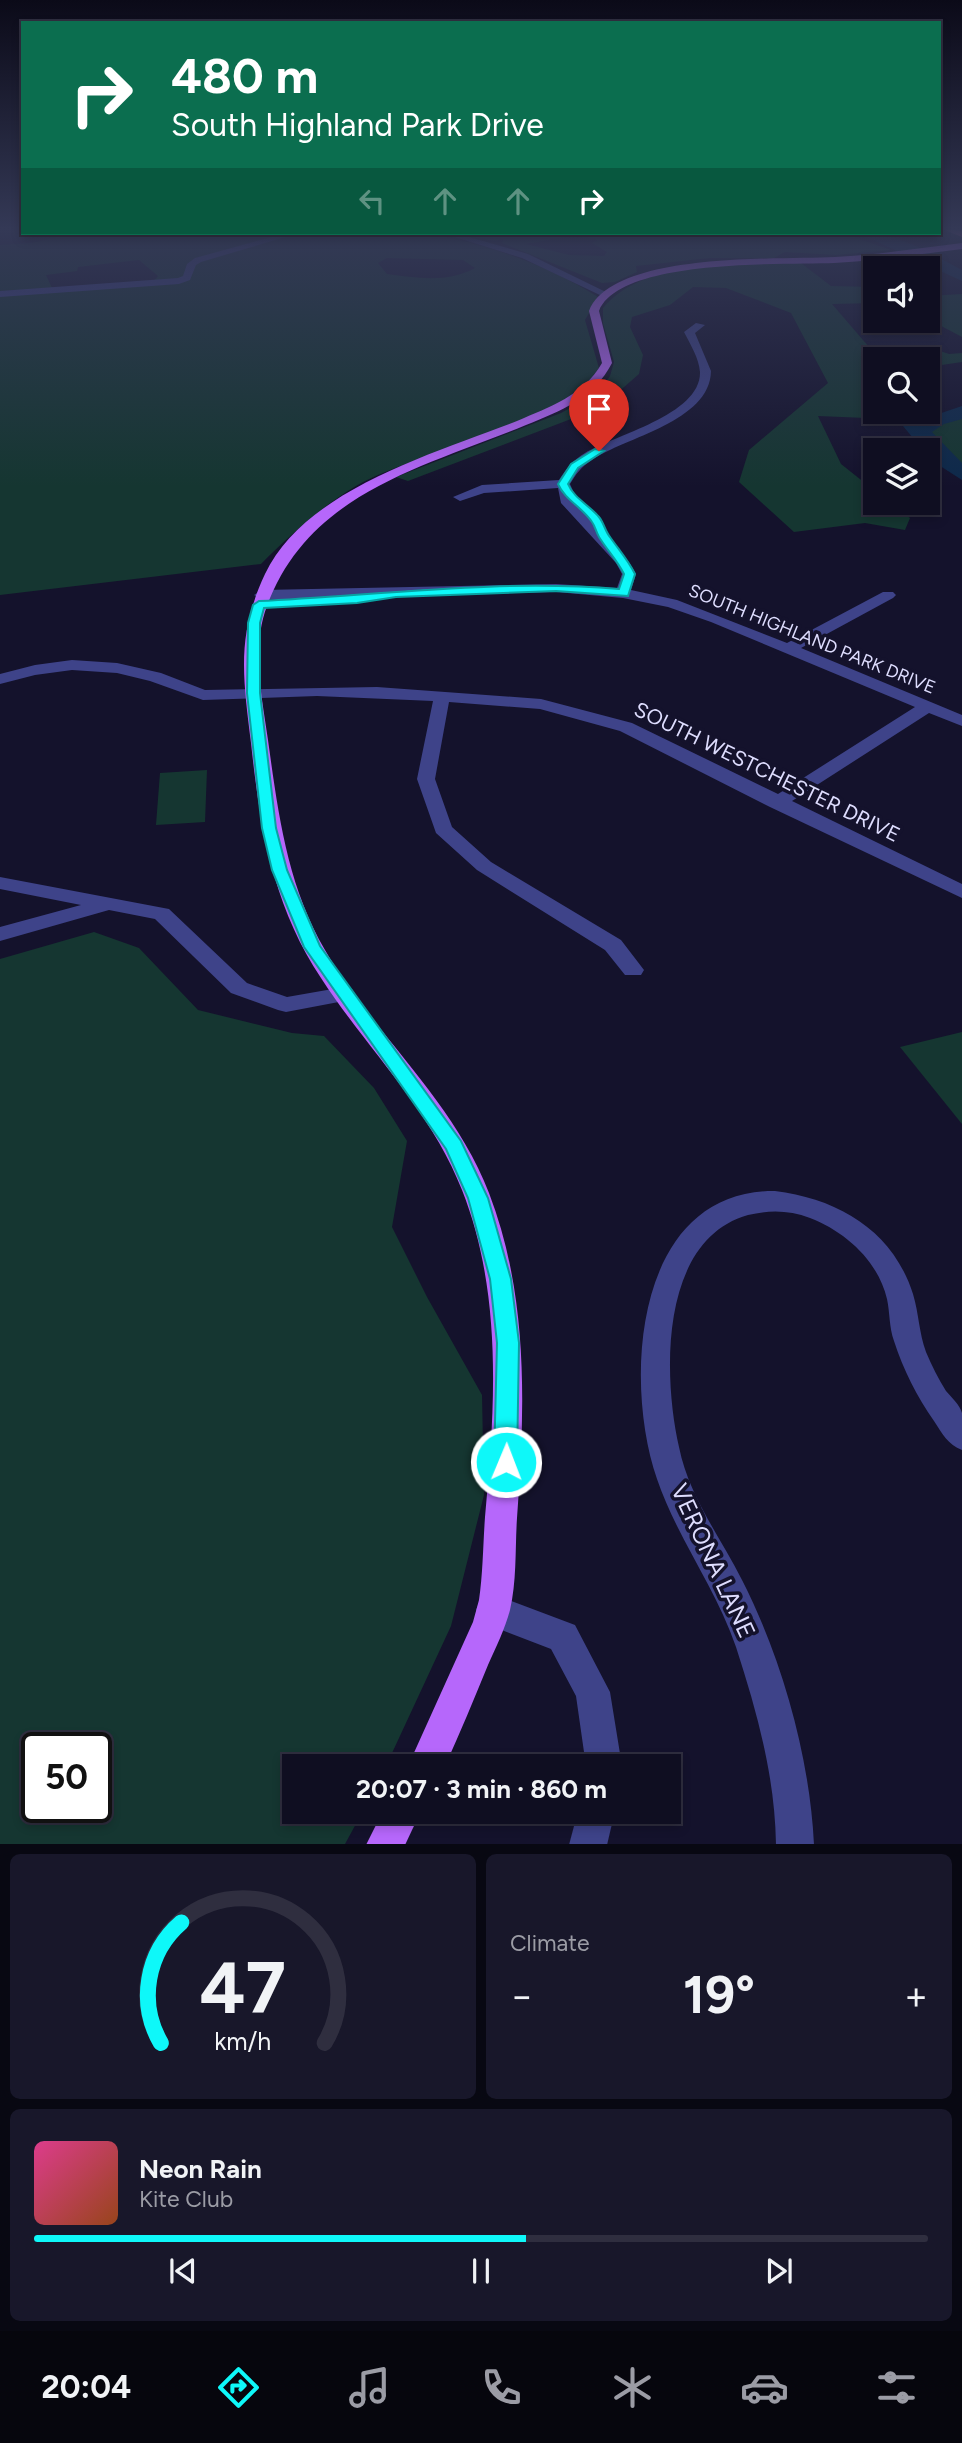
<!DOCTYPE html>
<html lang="en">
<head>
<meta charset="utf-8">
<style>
  :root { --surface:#0f0e21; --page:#18172a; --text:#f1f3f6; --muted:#9b9ca5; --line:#2f2e3f; --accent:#0ef8f9 }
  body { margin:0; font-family:Figtree,sans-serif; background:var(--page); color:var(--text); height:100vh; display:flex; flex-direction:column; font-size:26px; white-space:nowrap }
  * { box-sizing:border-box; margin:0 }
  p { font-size:23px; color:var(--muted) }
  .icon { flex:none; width:38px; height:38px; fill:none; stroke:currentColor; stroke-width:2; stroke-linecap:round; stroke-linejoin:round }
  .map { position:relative; height:1844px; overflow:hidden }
  .panel { display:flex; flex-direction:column; gap:10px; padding:10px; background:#080812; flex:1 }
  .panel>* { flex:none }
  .top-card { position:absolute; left:21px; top:21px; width:920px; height:214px; border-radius:0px; box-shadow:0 4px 10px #0003,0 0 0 2px var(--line); background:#0b6e4f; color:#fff; overflow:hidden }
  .tools { position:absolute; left:863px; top:256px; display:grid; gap:14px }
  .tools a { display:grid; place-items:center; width:77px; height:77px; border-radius:0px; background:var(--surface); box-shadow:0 4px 10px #0003,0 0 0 2px var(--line); font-size:35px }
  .speed { position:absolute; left:21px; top:1732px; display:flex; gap:14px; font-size:35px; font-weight:700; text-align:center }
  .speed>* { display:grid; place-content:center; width:91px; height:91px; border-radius:50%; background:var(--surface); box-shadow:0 4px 10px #0003,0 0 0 2px var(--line); line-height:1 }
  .speed .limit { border:4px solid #111; border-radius:10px; background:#fff; color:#111 }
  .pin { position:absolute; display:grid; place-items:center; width:60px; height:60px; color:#fff; margin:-72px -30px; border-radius:50% 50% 50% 0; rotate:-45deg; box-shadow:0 0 7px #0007 }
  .pin .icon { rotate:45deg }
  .me { position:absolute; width:77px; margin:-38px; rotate:1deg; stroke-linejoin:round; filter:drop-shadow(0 0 5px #0008) }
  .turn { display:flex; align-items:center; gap:24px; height:147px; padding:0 35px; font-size:32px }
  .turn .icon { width:91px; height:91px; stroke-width:2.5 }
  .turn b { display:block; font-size:49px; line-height:60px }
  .lanes { display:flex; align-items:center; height:66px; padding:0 35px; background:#0003; justify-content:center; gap:35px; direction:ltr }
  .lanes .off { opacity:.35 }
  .big { font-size:52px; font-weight:700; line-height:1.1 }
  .panel .widget { flex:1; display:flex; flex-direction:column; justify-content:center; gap:10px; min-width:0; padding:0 24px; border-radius:10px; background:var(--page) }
  .panel .dial { align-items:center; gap:0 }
  .dial svg { height:182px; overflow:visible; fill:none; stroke:var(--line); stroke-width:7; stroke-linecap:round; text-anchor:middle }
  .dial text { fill:var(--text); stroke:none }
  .song { display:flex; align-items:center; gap:21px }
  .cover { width:84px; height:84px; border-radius:10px; background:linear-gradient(135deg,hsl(330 70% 55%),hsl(20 70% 35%)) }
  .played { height:7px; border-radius:4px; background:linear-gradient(90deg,var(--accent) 55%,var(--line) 55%) }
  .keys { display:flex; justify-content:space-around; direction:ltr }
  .heat { display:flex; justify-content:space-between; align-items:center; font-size:38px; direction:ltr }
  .panel .tiles { flex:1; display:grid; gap:10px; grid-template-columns:1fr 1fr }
  .widget:last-child { grid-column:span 2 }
  .trip { position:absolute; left:282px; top:1754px; width:399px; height:70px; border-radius:0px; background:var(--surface); box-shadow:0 4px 10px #0003,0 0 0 2px var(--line); font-weight:700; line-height:70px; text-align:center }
  .menu { display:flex; height:112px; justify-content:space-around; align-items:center; background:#06060d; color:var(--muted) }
  .menu .icon { width:49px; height:49px }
  .menu .selected { color:var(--accent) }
  .menu b { font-size:32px; color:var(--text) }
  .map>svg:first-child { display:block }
  .green { fill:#153631; fill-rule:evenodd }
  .water { fill:#0d294a }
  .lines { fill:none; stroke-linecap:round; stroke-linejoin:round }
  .river { fill:#0d294a; fill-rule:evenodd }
  .minor { fill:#3e4389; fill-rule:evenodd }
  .major { fill:#b667fb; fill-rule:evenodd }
  .highway { fill:#fb5cb7; fill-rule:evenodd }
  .route { fill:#0ef8f9; stroke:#09a1a2; stroke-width:2 }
  .labels { text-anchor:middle; stroke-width:7; stroke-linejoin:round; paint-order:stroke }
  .far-street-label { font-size:18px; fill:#deddfe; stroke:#14122c }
  .street-label { font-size:21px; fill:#deddfe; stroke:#14122c }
  .near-street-label { font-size:24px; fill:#deddfe; stroke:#14122c }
</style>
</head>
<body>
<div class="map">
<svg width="962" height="1845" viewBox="0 0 962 1845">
  <rect width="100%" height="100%" fill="#14122c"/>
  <!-- green -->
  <g class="green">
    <path d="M53,233H426C486,244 546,264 598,297L585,320L599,368C562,426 419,450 356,486C321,507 290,535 261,564L0,595V245L32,243L57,237ZM387,258L463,260L475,268C448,283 417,278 387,274L378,263ZM139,260L158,276L152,283L52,288L46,275L77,271L78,267Z"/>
    <path d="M453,233H830L848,235L891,250L836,255L785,252L774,258H710L636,266L637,272L615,282L602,283L502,243L503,239L494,241ZM576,235L598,240L592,243L607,252L604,256L569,255L526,244Z"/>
    <path d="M801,263L831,286L875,287V303L832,304L869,347H928L949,354L962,353V362L928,367V359H875V411H893L890,419L818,416L841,464L875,491V502H890L910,518L905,530L865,523L794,532L739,482L749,450L828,383L791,313L726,288L693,287L670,305L632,317L630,327L643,355L639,374L600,408L408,481L396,477L561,413L599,392L610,376L614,362L603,323V308C646,257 741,265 801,263Z"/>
    <path d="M962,294V337L928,319V296Z"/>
    <path d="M962,412V472L919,430Z"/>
    <path d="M207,770L205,822L156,825L160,773Z"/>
    <path d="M94,932L139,948L198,1010L292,1033L324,1036L374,1088L407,1141L392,1227L427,1297L482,1395L484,1495L451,1626L386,1766H294V1811H363L345,1844H0V959ZM37,1748H96V1808H37Z"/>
    <path d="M962,1032V1124L900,1047Z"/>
  </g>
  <!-- water -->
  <path class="water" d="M962,406V419L944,424L932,432L962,463V480L934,462L928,455V450H923L903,426Z"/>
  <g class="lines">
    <!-- river -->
    <path class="river" d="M858,233C895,231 929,253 962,270V281Z"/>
    <!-- minor -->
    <g class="minor">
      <path d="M286,233H299L201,262L196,265L190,280L179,284L0,297V291L178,278L183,276L187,264L195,258Z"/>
      <path d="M442,233H455L528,254L610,294L602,296L522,258Z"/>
      <path d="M696,323L705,325L695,333L711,371C710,422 625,437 592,460C581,467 576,474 570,484L574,493L573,500C594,525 620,544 636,574L631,590L677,600L787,643L883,592H893L896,595L893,598L801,648L962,715V726L929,713L792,801L962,884V898L770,807L620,731L540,709L449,702L435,779L452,827L491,862L621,940L644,970L641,975H625L605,950L477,870L436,833L417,779L433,701L317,696L203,700L150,681L117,673L72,670L35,675L0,684V674L35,665L72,660L117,663L161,673L205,690L377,687L541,699L632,723L778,794L915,707L711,622L668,607L623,598L556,592L262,600L254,595L262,590L556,584L617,588L622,574L616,563L561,503L558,488L484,493L460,501L453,497L482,485L559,480C566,469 573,460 585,453C614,435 701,415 700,372C699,358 690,344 684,332Z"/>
      <path d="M0,877L169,909L247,983L287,997L344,987L352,989L355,994L352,999L344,1001L286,1012L278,1010L231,993L155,919L109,910L0,941V927L81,905L0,889Z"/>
      <path d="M775,1191C839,1199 893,1231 913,1294C919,1314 919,1333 926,1352C932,1366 938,1378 946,1391C951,1397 960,1405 962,1413C962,1423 962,1440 962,1450C948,1445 942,1433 934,1421C917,1397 903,1369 894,1341C889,1327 890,1313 887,1299C878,1261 846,1232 810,1218C789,1210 769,1210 748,1215C659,1240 663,1377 679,1447C689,1497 720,1536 742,1580C782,1658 810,1758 814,1845H776C775,1776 757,1712 736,1647C716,1588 677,1538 657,1479C623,1381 634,1190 775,1191Z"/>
      <path d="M493,1594L575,1625L610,1692L622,1766H586L576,1696L551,1649L481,1622L476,1610L481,1598Z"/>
      <path d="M578,1811H615L607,1845H569Z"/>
    </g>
    <!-- major -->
    <g class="major">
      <path d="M962,243V249C919,254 876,261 834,263C785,265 620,258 599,311L612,363C594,398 561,411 526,425C424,467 309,492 267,606C251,648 262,697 268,740C278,812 287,885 325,950C374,1035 453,1099 489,1193C529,1297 525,1409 517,1518C515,1548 517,1580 510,1610C505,1629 496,1647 488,1665C474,1699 460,1733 445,1766H408L473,1622L479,1600C483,1573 483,1545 485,1517C495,1409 503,1294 462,1190C431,1110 367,1049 321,978C273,906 260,827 251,743C243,677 236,636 265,574C305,489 436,453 517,421C549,407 583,396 602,363L589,311C613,251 780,260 835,257C877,255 920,248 962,243Z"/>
      <path d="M383,1811H421L405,1845H366Z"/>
    </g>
    <!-- highway -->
    <path class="highway" d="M946,229L962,231V237L947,231Z"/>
  </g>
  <!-- sky -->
  <linearGradient id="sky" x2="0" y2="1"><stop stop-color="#0b0a18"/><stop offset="0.47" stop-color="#343956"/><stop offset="1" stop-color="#343956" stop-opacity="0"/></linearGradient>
  <rect width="962" height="487" fill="url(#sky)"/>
  <!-- route -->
  <path class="route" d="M595,449L604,451L578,468L568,484C573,497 590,506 599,517C604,523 605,531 610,537C619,550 628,560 635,574L628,596L556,591L396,597L357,603L264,608L260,623V693L276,828L287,870L320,946L461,1141L488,1198L511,1279L519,1343L517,1462L514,1470L506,1473L498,1470L494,1462L497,1343L490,1279L468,1198L446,1149L304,947L272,870L262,828L247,693L248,623L253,605L259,601C380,595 498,579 619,589L624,574C617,560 607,550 599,537C596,532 595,526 592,522C582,507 565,500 558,484L571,464Z"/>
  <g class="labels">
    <!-- far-street labels -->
    <g class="far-street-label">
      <text transform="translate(812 639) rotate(22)" y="6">SOUTH HIGHLAND PARK DRIVE</text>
    </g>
    <!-- street labels -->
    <g class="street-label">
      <text transform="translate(767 772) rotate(26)" y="7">SOUTH WESTCHESTER DRIVE</text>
    </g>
    <!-- near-street labels -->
    <g class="near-street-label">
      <text transform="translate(713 1561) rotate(65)" y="8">VERONA LANE</text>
    </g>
  </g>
</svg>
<div class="tools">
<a><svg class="icon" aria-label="sound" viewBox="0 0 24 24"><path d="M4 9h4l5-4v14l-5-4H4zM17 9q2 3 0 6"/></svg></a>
<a><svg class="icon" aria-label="search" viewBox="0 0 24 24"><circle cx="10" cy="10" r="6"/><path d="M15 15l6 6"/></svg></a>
<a><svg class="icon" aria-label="layers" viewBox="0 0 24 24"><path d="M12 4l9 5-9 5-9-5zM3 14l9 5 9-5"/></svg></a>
</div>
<div class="speed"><div class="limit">50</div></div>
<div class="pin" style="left:599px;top:451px;background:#d93025"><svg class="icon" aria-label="arrive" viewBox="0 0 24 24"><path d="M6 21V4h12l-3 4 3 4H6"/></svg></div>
<svg class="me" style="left:506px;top:1462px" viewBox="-20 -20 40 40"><circle r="17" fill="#0ef8f9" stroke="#fff" stroke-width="3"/><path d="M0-11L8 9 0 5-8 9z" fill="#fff"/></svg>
<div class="trip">20:07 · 3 min · 860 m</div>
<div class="top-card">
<div class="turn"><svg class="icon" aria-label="right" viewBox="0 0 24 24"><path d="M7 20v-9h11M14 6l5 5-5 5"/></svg><div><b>480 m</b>South Highland Park Drive</div></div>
<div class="lanes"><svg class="icon off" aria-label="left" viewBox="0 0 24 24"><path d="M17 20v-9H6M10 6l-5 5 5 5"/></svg><svg class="icon off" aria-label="ahead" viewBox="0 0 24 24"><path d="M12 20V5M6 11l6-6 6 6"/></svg><svg class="icon off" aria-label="ahead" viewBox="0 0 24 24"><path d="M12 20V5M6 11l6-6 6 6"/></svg><svg class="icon" aria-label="right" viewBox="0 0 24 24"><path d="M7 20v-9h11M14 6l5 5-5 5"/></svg></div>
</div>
</div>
<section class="panel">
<div class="tiles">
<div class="widget dial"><svg viewBox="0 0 100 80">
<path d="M14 69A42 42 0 1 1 86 69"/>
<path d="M14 69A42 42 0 0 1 23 16" stroke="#0ef8f9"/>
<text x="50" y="56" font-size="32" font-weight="700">47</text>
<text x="50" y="72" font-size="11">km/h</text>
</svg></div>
<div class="widget"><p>Climate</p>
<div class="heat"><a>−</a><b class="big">19°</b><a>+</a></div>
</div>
<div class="widget">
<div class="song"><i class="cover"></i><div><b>Neon Rain</b><p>Kite Club</p></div></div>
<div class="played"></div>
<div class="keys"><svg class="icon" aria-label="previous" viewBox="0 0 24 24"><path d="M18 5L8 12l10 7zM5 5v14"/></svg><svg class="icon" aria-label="pause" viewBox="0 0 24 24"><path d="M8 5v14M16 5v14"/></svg><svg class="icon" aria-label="next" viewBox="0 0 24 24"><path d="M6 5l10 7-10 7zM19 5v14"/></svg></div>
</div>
</div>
</section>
<nav class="menu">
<b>20:04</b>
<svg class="icon selected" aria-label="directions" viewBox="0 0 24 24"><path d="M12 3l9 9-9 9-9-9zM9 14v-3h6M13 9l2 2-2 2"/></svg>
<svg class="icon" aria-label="music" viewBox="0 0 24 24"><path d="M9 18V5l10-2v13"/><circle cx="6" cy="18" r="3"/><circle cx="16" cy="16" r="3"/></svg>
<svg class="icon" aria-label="phone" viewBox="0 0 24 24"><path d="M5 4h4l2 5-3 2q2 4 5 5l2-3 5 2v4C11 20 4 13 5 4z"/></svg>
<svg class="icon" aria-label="climate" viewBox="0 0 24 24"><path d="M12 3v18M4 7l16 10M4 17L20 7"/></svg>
<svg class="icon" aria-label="car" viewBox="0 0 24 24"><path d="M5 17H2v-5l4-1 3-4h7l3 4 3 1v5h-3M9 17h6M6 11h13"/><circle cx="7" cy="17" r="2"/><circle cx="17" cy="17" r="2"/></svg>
<svg class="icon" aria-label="filters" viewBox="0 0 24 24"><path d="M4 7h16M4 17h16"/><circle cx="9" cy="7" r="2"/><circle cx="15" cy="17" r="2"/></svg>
</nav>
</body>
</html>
